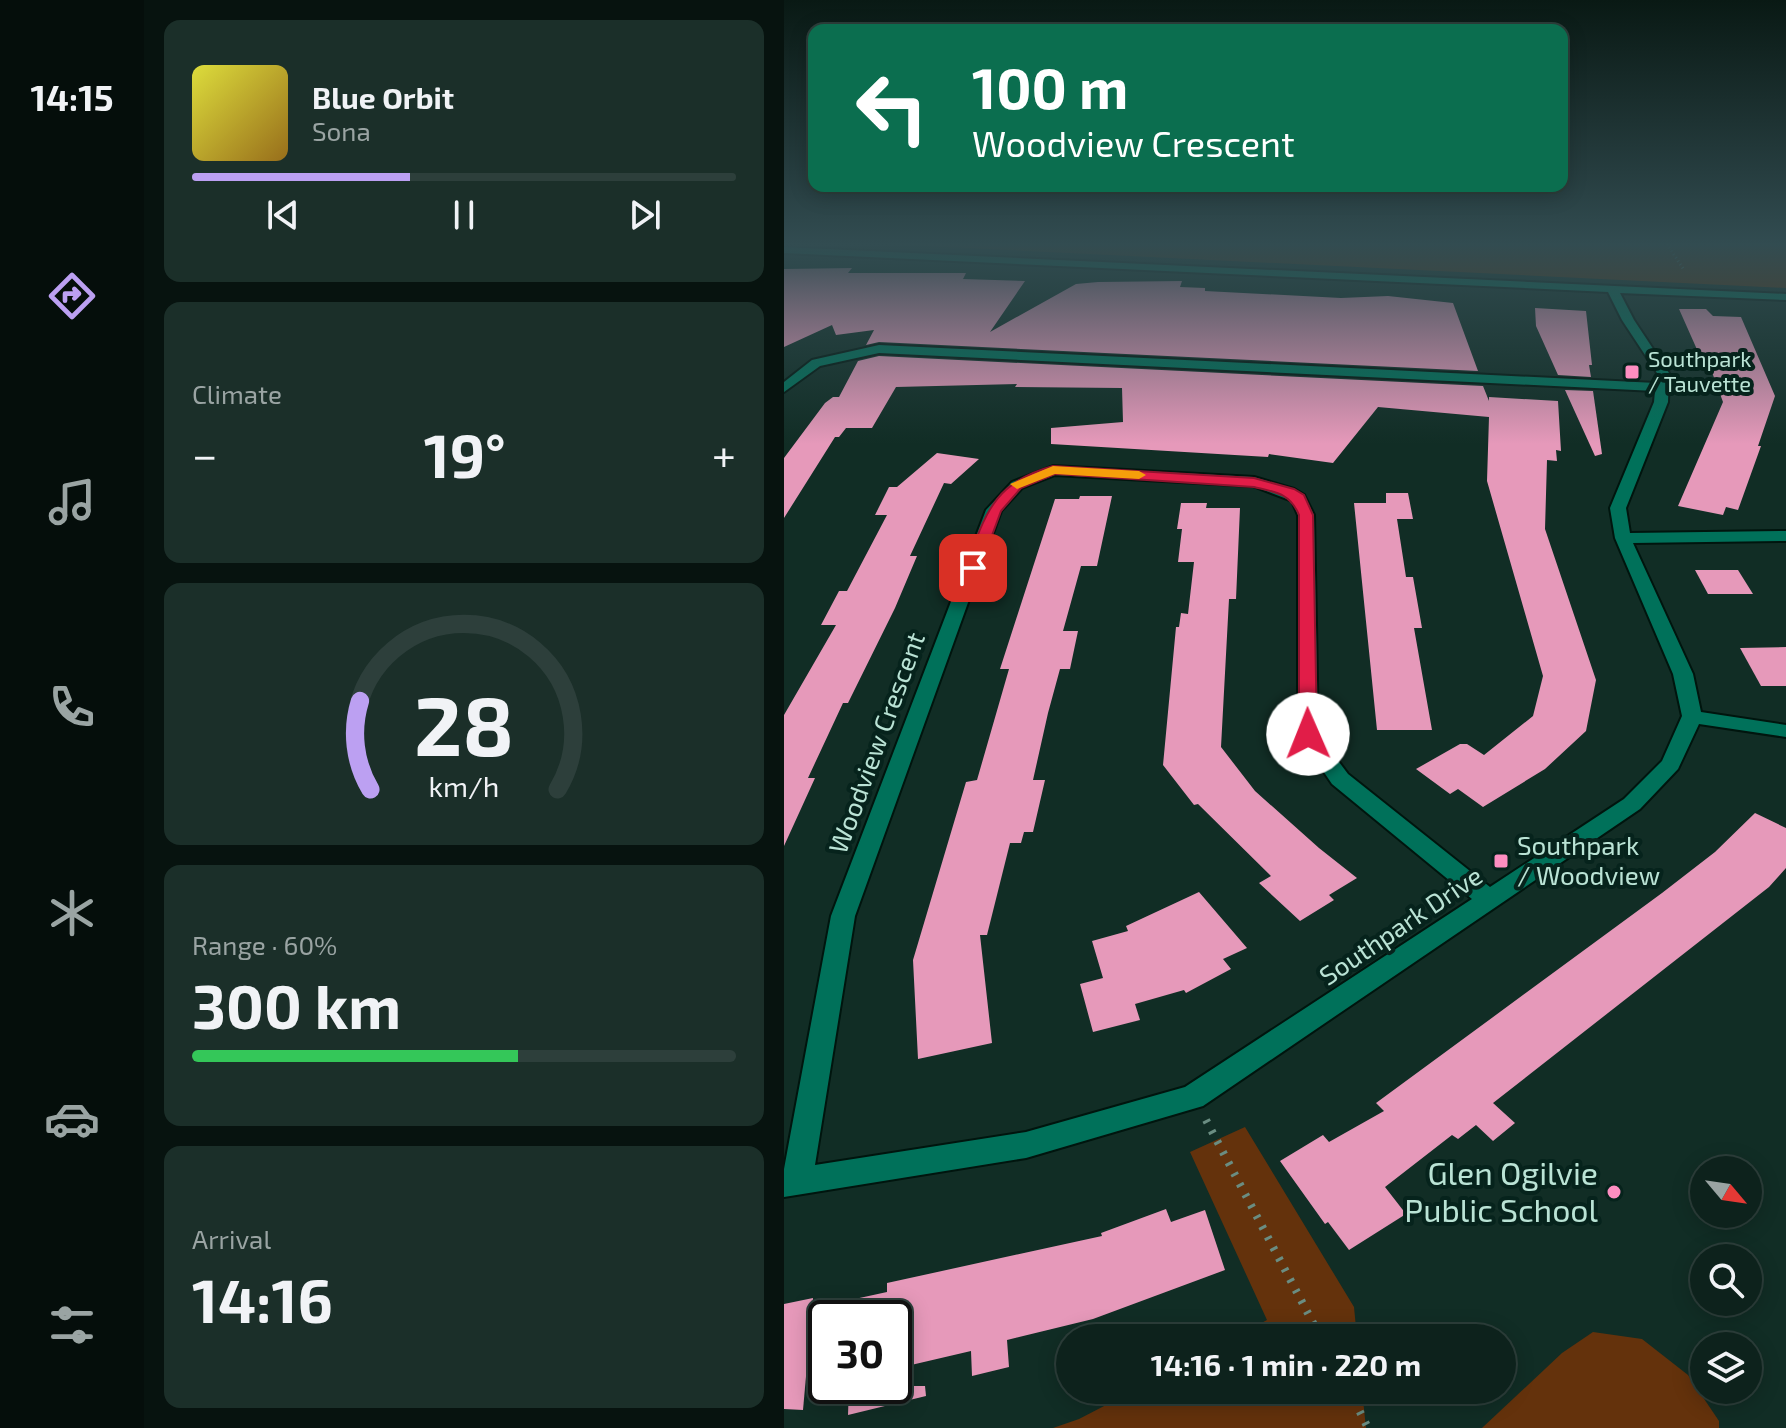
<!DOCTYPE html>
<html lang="en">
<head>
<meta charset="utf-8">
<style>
  :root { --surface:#0d221c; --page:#1b2f29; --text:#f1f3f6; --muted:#9aa4a3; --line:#2d3f3b; --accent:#bca0f2 }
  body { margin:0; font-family:"Exo 2",sans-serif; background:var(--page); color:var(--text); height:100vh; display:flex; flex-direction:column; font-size:30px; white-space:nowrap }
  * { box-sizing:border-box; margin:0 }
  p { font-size:26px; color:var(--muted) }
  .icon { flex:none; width:44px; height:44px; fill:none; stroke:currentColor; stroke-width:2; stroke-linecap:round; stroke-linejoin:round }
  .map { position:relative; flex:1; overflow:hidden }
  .panel { display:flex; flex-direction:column; gap:20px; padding:20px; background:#07130f; width:640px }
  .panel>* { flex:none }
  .guide { position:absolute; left:24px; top:24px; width:760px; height:168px; border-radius:16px; box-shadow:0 4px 20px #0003,0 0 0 2px var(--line); background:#0b6e4f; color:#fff; overflow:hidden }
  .needle { width:52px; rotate:119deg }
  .buttons { position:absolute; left:906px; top:1156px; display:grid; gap:16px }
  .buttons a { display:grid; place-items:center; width:72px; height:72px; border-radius:50%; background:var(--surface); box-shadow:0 4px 20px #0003,0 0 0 2px var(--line); font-size:40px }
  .speed { position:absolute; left:24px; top:1300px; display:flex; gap:16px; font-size:40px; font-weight:700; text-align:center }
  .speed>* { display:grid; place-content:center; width:104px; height:104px; border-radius:50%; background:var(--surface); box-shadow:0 4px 20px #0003,0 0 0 2px var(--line); line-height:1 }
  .speed .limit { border:4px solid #111; border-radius:12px; background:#fff; color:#111 }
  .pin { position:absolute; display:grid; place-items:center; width:68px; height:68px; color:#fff; margin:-34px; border-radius:16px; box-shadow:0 4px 12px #0006 }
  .me { position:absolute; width:88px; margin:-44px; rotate:359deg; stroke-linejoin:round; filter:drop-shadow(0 0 6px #0008) }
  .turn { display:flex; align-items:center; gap:28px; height:168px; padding:0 32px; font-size:36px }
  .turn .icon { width:104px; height:104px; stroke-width:2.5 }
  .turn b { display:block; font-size:56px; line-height:68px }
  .big { font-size:60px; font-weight:700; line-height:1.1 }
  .panel .tile { flex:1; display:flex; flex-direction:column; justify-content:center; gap:12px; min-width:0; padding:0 28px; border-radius:16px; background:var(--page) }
  .panel .dial { align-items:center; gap:0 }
  .dial svg { height:208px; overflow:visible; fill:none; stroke:var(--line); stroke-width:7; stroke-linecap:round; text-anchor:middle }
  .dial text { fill:var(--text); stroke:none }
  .song { display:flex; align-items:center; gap:24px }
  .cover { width:96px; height:96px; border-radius:12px; background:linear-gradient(135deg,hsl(60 70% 55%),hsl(40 70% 35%)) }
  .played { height:8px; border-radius:4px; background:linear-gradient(90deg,var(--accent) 40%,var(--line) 40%) }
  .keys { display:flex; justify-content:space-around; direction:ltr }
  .heat { display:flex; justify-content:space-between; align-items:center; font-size:44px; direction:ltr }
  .charge { height:12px; border-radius:6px; background:linear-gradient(90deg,#34c759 60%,var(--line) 0) }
  .trip { position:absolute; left:272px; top:1324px; width:460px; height:80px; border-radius:40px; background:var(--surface); box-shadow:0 4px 20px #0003,0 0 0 2px var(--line); font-weight:700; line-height:80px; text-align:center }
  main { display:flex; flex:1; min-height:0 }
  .tab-bar { display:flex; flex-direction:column; width:144px; justify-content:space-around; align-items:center; background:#050e0b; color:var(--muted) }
  .tab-bar .icon { width:56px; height:56px }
  .tab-bar .active { color:var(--accent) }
  .tab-bar b { font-size:36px; color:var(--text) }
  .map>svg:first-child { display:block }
  .green { fill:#64320c }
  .building { fill:#e699ba }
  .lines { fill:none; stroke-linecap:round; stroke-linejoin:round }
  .minor-casing { stroke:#00150e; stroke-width:4 }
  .path-far1 { stroke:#6a8d82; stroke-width:3; stroke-dasharray:1 3; stroke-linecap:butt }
  .path { stroke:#6a8d82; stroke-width:8; stroke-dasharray:3 9; stroke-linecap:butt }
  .minor { fill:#00715a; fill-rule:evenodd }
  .route { fill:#e11d48; stroke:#92132f; stroke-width:2 }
  .slow { fill:#f59e0b }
  .poi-dot { fill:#fd8ec1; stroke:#06231c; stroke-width:3 }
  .labels { text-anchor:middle; stroke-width:8; stroke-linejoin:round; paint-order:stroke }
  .far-poi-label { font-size:22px; fill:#bae3d5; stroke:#06231c; text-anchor:start }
  .street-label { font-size:26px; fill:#bae3d5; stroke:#06231c }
  .poi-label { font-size:26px; fill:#bae3d5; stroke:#06231c; text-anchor:start }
  .near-poi-label { font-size:32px; fill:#bae3d5; stroke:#06231c; text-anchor:end }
</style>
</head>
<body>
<main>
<nav class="tab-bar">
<b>14:15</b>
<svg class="icon active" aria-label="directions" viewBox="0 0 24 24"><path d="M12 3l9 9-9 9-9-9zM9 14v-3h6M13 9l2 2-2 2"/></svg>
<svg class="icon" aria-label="music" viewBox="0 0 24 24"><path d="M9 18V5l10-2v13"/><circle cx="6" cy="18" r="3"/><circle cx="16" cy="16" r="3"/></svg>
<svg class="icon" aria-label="phone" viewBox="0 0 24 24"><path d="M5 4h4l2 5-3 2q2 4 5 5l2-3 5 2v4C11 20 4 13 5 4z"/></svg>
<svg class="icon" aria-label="climate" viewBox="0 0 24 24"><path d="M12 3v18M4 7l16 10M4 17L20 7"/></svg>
<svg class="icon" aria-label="car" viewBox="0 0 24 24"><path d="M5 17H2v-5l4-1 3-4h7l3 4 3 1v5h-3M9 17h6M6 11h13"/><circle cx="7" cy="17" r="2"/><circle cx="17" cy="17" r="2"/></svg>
<svg class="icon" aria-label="filters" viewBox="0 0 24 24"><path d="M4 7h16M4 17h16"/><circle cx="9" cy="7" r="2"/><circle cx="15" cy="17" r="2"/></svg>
</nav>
<section class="panel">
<div class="tile">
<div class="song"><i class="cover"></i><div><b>Blue Orbit</b><p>Sona</p></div></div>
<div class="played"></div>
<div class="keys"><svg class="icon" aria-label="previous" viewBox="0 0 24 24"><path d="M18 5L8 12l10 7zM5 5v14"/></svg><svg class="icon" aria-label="pause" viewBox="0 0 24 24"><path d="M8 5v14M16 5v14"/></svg><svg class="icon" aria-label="next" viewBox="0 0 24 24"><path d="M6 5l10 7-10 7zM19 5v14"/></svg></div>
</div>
<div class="tile"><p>Climate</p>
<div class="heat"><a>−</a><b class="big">19°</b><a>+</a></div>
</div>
<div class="tile dial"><svg viewBox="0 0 100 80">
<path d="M14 69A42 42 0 1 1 86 69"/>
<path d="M14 69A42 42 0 0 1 10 35" stroke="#bca0f2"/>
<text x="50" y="56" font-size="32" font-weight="700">28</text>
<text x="50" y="72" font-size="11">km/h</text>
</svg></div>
<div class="tile"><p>Range · 60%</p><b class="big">300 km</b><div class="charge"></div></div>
<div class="tile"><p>Arrival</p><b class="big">14:16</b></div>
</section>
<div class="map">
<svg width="1002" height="1428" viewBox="0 0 1002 1428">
  <rect width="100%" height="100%" fill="#112d25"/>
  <!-- green -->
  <g class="green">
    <path d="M101,244H1002V288Z"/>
    <path d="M461,1127L570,1307L573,1338H449L483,1320L406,1152Z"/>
    <path d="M809,1332L858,1339L904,1375L935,1421V1428H698L778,1353Z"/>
    <path d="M351,1390H578L582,1428H269L295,1419Z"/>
  </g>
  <!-- building -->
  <g class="building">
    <path d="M68,268L64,273H182L179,279L241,281L206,332L292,284L314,282L398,281L396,287L421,288V291L557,298L604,296L669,303L694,371L95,342L82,345L90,330L52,335L48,325L0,347V269Z"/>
    <path d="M751,308L802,311L808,365H805L807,377L774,375L752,326Z"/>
    <path d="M895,309H922L929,316L957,317L991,396L974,446H977L954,510L942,507L939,515L894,506L939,402L925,364L919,363Z"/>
    <path d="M95,356L699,386L705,401V397L774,401L777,451L772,450L773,461L763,460L761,529L812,680L802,731L761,769L699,807L674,789L666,794L632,769L676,744H683L700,755L749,716L759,676L703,481L705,417L594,407L549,463L485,454L484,457L267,444V428L339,422L338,388L231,387L233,384L112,387L88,428H62L55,437H51L0,518V458L41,403L49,397H55L74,361Z"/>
    <path d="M781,390L809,391L818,454L811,456Z"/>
    <path d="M153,453L195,459L167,484L160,483L126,556H133L111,608L64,703H59L24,778H31L0,846V715L52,625H37L55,591H63L103,515H91L105,487H113Z"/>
    <path d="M602,493H624L629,519H613L622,577H629L638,628H630L648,730H593L570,503H602Z"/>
    <path d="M296,496H328L313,566H297L279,631H294L286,669H276L264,713L249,780H261L249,832H240L237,843H226L203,935H196L208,1043L134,1059L129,960L182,782L193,780L225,669H216L271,499H295Z"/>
    <path d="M397,503H423L422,508H456L452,599H445L437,747L471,791L535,848L573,878L545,895L550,900L516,921L475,883L487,876L414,804L410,805L379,765L392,627H395L397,613L404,614L410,562H394L398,529H393Z"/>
    <path d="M911,570H954L969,594H924Z"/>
    <path d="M1002,647V686H977L956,648Z"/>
    <path d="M971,813L1002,828V868L985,887L709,1103L731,1123L709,1141L692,1125L674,1139L668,1135L601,1187L622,1214L565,1250L544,1222L541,1224L496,1161L539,1135L545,1142L600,1111L592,1103L878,893L931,852Z"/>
    <path d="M415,892L463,948L439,959L447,969L402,993L400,990L351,1004L356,1020L309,1032L296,984L319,978L308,941L344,931L342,926Z"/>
    <path d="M382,1209L387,1222L421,1210L441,1270L309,1319L223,1340L225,1367L188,1376L187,1351L110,1369V1318H36L34,1307L103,1292V1283L318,1236L317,1233Z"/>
    <path d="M29,1298L19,1410L0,1409V1304Z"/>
    <path d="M65,1386H141L142,1396L64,1415Z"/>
  </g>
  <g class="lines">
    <defs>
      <path id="minor" d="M0,247L1002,294V300L836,293L850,320L885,373L884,402L842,508L846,533L1002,531V541L849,543L909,674L917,712L1002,725V737L915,724L894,769L856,809L419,1106L242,1158L0,1197V1169L47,916L202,510L228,482L269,466L470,477L510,489L520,495L530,515L534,734L564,774L706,887L840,799L878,761L898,716L889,674L831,538L826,508L870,402L871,391L95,353L36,366L0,392V382L28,360L95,345L872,383L873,373L838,320L824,292L0,253ZM271,475L469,486L508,501L514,515V734L548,784L688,899L401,1087L242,1132L31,1165L71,916L217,511L238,488Z"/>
    </defs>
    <!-- minor casing -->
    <use href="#minor" class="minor-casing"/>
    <!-- path-far1 -->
    <path class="path-far1" d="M883,244L900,270"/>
    <!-- path -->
    <g class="path">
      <path d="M422,1120L537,1338"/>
      <path d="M565,1390L584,1428"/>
    </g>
    <!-- minor -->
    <use href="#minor" class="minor"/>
  </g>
  <!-- sky -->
  <linearGradient id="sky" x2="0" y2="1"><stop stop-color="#091914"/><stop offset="0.55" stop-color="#324c51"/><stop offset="1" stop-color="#324c51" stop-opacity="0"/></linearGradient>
  <rect width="1002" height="444" fill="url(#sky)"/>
  <!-- route -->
  <path class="route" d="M269,466L470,478L510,489L520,495L529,515L533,734L530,739H517L515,734V515C506,493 491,492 470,487L271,474L237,488L217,511L196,568L194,571H183L181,568C202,514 208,483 269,466Z"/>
  <!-- slow -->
  <path class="slow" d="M269,466L355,471L362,475L355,479L271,474L233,489L226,484Z"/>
  <!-- markers -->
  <g class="poi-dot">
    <rect x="840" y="364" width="16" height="16" rx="4"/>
    <rect x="709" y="853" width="16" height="16" rx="4"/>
    <circle cx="830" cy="1192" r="8"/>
  </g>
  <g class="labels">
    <!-- far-poi labels -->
    <g class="far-poi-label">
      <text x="864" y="367">Southpark<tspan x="864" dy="25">/ Tauvette</tspan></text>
    </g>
    <!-- street labels -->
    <g class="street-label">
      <text transform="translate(93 743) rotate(-70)" y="9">Woodview Crescent</text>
      <text transform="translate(617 926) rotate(-34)" y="9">Southpark Drive</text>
    </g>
    <!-- poi labels -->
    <g class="poi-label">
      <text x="733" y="855">Southpark<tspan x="733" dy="30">/ Woodview</tspan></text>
    </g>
    <!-- near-poi labels -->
    <g class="near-poi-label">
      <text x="814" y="1185">Glen Ogilvie<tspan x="814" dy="37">Public School</tspan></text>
    </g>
  </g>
</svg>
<div class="buttons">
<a><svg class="needle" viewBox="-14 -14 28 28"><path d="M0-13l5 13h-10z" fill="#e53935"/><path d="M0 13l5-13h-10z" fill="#9aa4a3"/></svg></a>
<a><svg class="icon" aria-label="search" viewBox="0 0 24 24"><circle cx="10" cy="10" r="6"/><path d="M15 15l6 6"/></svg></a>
<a><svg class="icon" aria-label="layers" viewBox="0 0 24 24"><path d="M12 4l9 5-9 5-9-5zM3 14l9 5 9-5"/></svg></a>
</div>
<div class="speed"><div class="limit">30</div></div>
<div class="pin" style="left:189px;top:568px;background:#d93025"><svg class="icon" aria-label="arrive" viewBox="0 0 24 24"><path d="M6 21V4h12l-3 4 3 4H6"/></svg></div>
<svg class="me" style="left:524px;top:734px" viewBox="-20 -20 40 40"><circle r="19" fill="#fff"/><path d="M0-13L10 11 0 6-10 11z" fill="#e11d48"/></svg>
<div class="trip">14:16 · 1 min · 220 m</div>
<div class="guide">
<div class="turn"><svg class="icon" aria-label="left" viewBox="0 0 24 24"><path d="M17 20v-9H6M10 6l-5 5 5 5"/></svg><div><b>100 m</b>Woodview Crescent</div></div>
</div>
</div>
</main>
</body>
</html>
